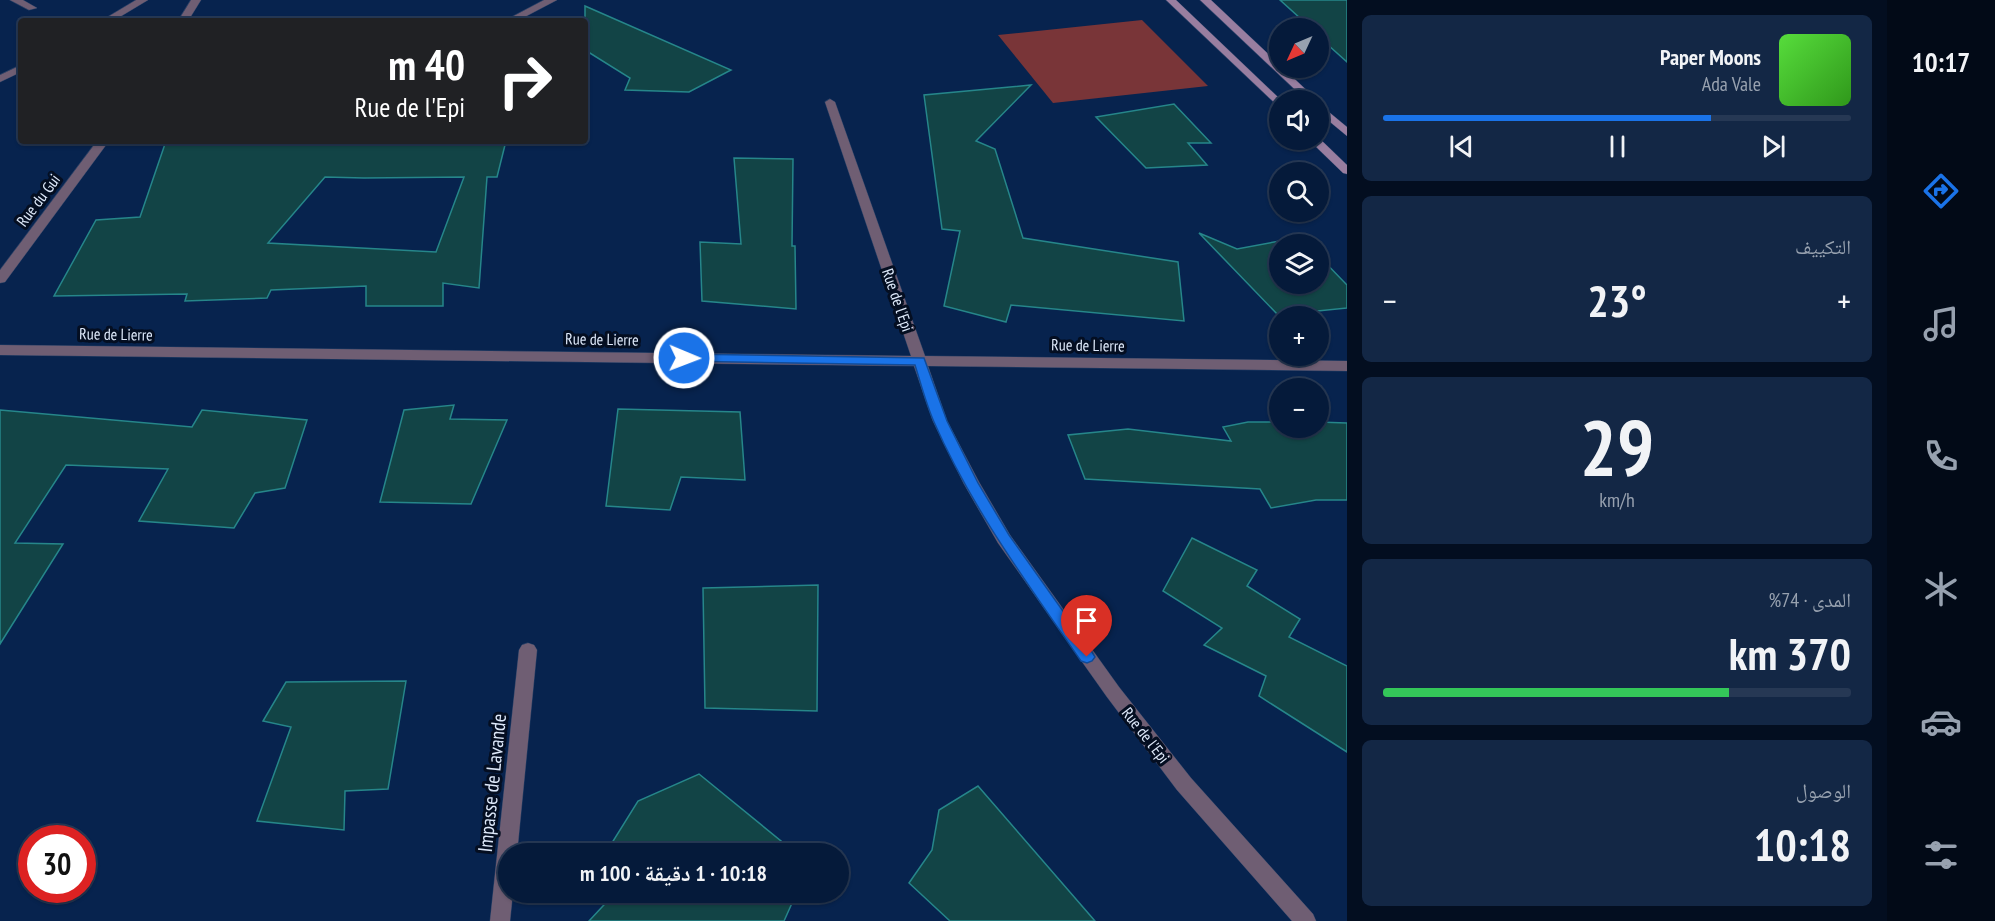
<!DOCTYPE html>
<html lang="ar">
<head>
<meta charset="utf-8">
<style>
  :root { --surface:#051a3a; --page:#132745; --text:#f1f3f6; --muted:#97a1af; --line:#263854; --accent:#1a73e8 }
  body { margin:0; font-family:"PT Sans Narrow","Noto Naskh Arabic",sans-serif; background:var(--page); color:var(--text); direction:rtl; height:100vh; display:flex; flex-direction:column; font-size:22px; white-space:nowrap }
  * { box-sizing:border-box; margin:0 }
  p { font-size:20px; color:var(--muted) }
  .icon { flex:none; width:33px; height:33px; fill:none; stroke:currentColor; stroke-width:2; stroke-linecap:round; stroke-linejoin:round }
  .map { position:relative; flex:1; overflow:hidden; direction:ltr }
  .details { display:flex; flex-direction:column; gap:15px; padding:15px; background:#030e20; width:540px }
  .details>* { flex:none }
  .banner { position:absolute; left:18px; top:18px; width:570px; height:126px; border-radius:6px; box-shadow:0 2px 4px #0004,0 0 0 2px var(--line); direction:rtl; background:#202124; color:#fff; overflow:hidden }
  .needle { width:39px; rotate:226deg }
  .controls { position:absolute; left:1269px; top:18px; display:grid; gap:12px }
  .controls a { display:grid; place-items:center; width:60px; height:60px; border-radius:50%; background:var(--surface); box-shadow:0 2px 4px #0004,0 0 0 2px var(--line); font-size:30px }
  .speed { position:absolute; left:18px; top:825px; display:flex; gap:12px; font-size:30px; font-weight:700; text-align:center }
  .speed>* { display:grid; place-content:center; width:78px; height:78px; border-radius:50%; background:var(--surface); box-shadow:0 2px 4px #0004,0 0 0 2px var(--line); line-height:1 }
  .speed .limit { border:9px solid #d22; background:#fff; color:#111 }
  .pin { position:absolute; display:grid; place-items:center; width:51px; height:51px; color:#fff; margin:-62px -26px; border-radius:50% 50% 50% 0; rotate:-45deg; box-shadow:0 0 6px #0007 }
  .pin .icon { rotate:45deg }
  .me { position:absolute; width:66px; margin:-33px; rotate:91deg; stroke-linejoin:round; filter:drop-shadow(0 0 4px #0008) }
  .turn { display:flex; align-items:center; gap:21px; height:126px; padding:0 24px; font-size:27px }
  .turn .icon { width:78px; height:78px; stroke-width:2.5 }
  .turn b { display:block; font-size:42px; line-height:51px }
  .big { font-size:45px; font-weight:700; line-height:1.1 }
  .details .widget { flex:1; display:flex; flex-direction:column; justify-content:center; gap:9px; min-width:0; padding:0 21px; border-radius:9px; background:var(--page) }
  .details .dial { align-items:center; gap:0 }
  .dial b { font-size:78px; line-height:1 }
  .song { display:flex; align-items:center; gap:18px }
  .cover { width:72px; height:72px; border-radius:9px; background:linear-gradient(135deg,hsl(110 70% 55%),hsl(110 70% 35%)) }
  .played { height:6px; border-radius:3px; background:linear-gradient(90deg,var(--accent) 70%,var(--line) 70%) }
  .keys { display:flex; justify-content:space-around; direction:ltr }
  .heat { display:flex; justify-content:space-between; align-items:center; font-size:33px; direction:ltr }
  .charge { height:9px; border-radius:4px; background:linear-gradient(90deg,#34c759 74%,var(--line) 0) }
  .trip { position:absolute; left:498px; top:843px; width:351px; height:60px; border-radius:30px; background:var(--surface); box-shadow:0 2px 4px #0004,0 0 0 2px var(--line); font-weight:700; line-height:60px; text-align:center; direction:rtl }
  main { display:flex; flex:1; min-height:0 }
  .menu { display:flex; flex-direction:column; width:108px; justify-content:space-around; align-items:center; background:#020a17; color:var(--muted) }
  .menu .icon { width:42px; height:42px }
  .menu .on { color:var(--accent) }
  .menu b { font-size:27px; color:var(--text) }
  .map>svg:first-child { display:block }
  .green { fill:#793538 }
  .building { fill:#124446; stroke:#26868a; stroke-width:1.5; fill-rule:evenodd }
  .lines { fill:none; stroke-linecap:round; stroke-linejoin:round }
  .lane-casing { stroke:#253f66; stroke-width:1 }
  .street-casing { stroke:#253f66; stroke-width:1 }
  .secondary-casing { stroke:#253f66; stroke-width:1 }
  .lane { fill:#6f5e73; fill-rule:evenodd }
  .street { fill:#6f5e73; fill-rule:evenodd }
  .secondary { fill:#997ea0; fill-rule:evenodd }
  .route { fill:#1a73e8; stroke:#114b97; stroke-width:1.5 }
  .labels { text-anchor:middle; stroke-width:6; stroke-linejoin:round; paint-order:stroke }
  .street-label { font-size:16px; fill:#dee9fa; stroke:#040e21 }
  .near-street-label { font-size:20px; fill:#dee9fa; stroke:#040e21 }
</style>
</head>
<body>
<main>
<nav class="menu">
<b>10:17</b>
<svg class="icon on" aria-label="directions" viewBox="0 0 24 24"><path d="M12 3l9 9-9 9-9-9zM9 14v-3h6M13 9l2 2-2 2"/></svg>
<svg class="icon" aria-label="music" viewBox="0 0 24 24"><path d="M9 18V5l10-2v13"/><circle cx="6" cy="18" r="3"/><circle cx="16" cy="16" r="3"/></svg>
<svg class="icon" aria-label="phone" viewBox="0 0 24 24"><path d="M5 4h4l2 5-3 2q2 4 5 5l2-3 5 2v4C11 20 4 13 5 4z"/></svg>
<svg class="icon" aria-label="climate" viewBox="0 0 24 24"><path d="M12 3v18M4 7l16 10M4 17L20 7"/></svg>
<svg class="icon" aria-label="car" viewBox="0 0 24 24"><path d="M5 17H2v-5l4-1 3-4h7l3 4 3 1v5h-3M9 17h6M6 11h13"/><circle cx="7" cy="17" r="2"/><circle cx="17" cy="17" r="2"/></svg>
<svg class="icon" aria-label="filters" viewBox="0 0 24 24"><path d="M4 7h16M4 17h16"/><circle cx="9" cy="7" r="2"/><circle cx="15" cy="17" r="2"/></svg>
</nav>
<section class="details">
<div class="widget">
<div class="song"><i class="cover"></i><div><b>Paper Moons</b><p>Ada Vale</p></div></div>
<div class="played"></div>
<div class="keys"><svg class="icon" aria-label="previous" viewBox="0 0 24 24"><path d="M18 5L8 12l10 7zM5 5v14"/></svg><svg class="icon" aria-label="pause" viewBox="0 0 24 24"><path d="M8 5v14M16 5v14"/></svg><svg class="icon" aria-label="next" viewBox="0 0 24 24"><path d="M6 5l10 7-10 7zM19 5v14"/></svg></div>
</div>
<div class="widget"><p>التكييف</p>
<div class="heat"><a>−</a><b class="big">23°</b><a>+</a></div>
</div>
<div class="widget dial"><b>29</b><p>km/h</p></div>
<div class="widget"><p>المدى · 74%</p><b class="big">370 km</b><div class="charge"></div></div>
<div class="widget"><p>الوصول</p><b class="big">10:18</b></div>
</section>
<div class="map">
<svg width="1347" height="921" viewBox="0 0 1347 921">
  <rect width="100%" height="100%" fill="#07234e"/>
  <!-- green -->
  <path class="green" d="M1142,20L1208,86L1053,103L998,35Z"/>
  <!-- building -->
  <g class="building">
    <path d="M1280,0H1347V62L1318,36V28H1311Z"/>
    <path d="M585,6L731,70L689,92L625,90L630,78L585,50Z"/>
    <path d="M1031,85L976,141L995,149L1023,238L1178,262L1184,321L1011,305L1006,322L944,306L960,231L942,229L924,95Z"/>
    <path d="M1174,104L1211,143H1188L1207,165L1146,168L1096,117Z"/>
    <path d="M166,141H506L497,177H487L479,288L443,283V306H366V286L271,290L267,298L185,301L187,294L54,296L96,220L140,217ZM325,177L364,178L464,177L436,252L268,243Z"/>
    <path d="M734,158L793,159L792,246H795L796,309L702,301L700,242L741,244Z"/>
    <path d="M1199,233L1237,249L1301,237L1308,244H1280V284H1318V255L1347,285V308L1278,315Z"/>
    <path d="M454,405L450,419L507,420L471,504L380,502L404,410Z"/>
    <path d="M618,409L740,412L745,480L681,477L670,510L606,506Z"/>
    <path d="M0,410L192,427L202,410L307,420L285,488L255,493L234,528L139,521L168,469L66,465L15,543L63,544L0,644Z"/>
    <path d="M1248,422H1280V428H1318V422L1347,423V500H1316L1271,508L1260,489L1085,479L1068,435L1128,429L1231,441L1223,427Z"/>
    <path d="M1192,538L1257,570L1247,586L1300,619L1289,637L1347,666V752L1259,696L1266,676L1204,645L1222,628L1163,591Z"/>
    <path d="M818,585L817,711L705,708L703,588Z"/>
    <path d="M406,681L388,789L345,791L344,830L257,821L291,727L263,721L286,682Z"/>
    <path d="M699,774L797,854H605L638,801Z"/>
    <path d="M978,786L1095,921H950L909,883L932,850L939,810Z"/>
    <path d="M616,892H797L784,921H589Z"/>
  </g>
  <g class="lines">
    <defs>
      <g id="lane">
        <path d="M10,0H23L37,8L29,10Z"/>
        <path d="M136,0H148L113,21H101Z"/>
        <path d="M21,65V72L0,82V75Z"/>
      </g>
      <g id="street">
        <path d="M191,0H201L188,21H178Z"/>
        <path d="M544,0H557L517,21H504Z"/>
        <path d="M830,99L835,102L925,356L1347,361V371L928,366L947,421L979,482L1010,535L1119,687L1191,778L1313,914L1316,921H1292L1177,790L1107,697L998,543L964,484L933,421L914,366L0,355V345L911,356L825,102Z"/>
        <path d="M97,141H109L5,282L0,283V270Z"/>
        <path d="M528,643L534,645L537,650L517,854H508V892H513L510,921H490L519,650L522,645Z"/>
      </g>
      <g id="secondary">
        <path d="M1166,0H1176L1281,100H1280V108Z"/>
        <path d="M1200,0H1211L1317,100H1306Z"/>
        <path d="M1318,103L1347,127V136L1318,112Z"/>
        <path d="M1319,138L1347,165V174L1343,173L1309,140Z"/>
      </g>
    </defs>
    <!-- lane casing -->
    <use href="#lane" class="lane-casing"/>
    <!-- street casing -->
    <use href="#street" class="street-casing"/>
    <!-- secondary casing -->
    <use href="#secondary" class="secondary-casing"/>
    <!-- lane -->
    <use href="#lane" class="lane"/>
    <!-- street -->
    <use href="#street" class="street"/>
    <!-- secondary -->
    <use href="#secondary" class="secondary"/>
  </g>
  <!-- route -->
  <path class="route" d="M684,354L924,358L947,421L978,483L1009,535L1092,652L1095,657L1092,661L1087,663L1081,661C1028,584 972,509 934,422C926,404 921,384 915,365L679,361L677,358Z"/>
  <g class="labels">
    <!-- street labels -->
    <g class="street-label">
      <text transform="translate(38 200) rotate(-53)" y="6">Rue du Gui</text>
      <text transform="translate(898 300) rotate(71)" y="6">Rue de l'Epi</text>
      <text transform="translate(116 334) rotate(1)" y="6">Rue de Lierre</text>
      <text transform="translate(602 339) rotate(1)" y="6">Rue de Lierre</text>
      <text transform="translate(1088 345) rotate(1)" y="6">Rue de Lierre</text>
      <text transform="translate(1146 735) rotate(52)" y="6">Rue de l'Epi</text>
    </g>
    <!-- near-street labels -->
    <g class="near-street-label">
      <text transform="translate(492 783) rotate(-84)" y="7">Impasse de Lavande</text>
    </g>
  </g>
</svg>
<div class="controls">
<a><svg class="needle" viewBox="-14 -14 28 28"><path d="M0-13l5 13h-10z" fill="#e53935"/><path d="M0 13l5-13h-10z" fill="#97a1af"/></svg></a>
<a><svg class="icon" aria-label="sound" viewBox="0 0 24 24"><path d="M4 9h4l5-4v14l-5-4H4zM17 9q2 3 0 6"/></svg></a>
<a><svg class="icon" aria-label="search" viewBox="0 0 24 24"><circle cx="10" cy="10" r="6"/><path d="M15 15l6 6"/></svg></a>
<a><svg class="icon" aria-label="layers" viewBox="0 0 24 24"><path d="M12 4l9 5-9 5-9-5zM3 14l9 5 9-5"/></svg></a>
<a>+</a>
<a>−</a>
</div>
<div class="speed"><div class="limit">30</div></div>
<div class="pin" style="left:1087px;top:657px;background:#d93025"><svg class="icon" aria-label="arrive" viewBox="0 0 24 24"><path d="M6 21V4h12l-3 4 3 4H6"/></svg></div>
<svg class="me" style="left:684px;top:358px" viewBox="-20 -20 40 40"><circle r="17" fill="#1a73e8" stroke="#fff" stroke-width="3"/><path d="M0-11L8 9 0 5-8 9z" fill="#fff"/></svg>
<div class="trip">10:18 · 1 دقيقة · 100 m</div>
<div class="banner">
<div class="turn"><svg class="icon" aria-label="right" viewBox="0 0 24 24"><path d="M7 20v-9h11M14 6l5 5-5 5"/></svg><div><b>40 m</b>Rue de l'Epi</div></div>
</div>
</div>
</main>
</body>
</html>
